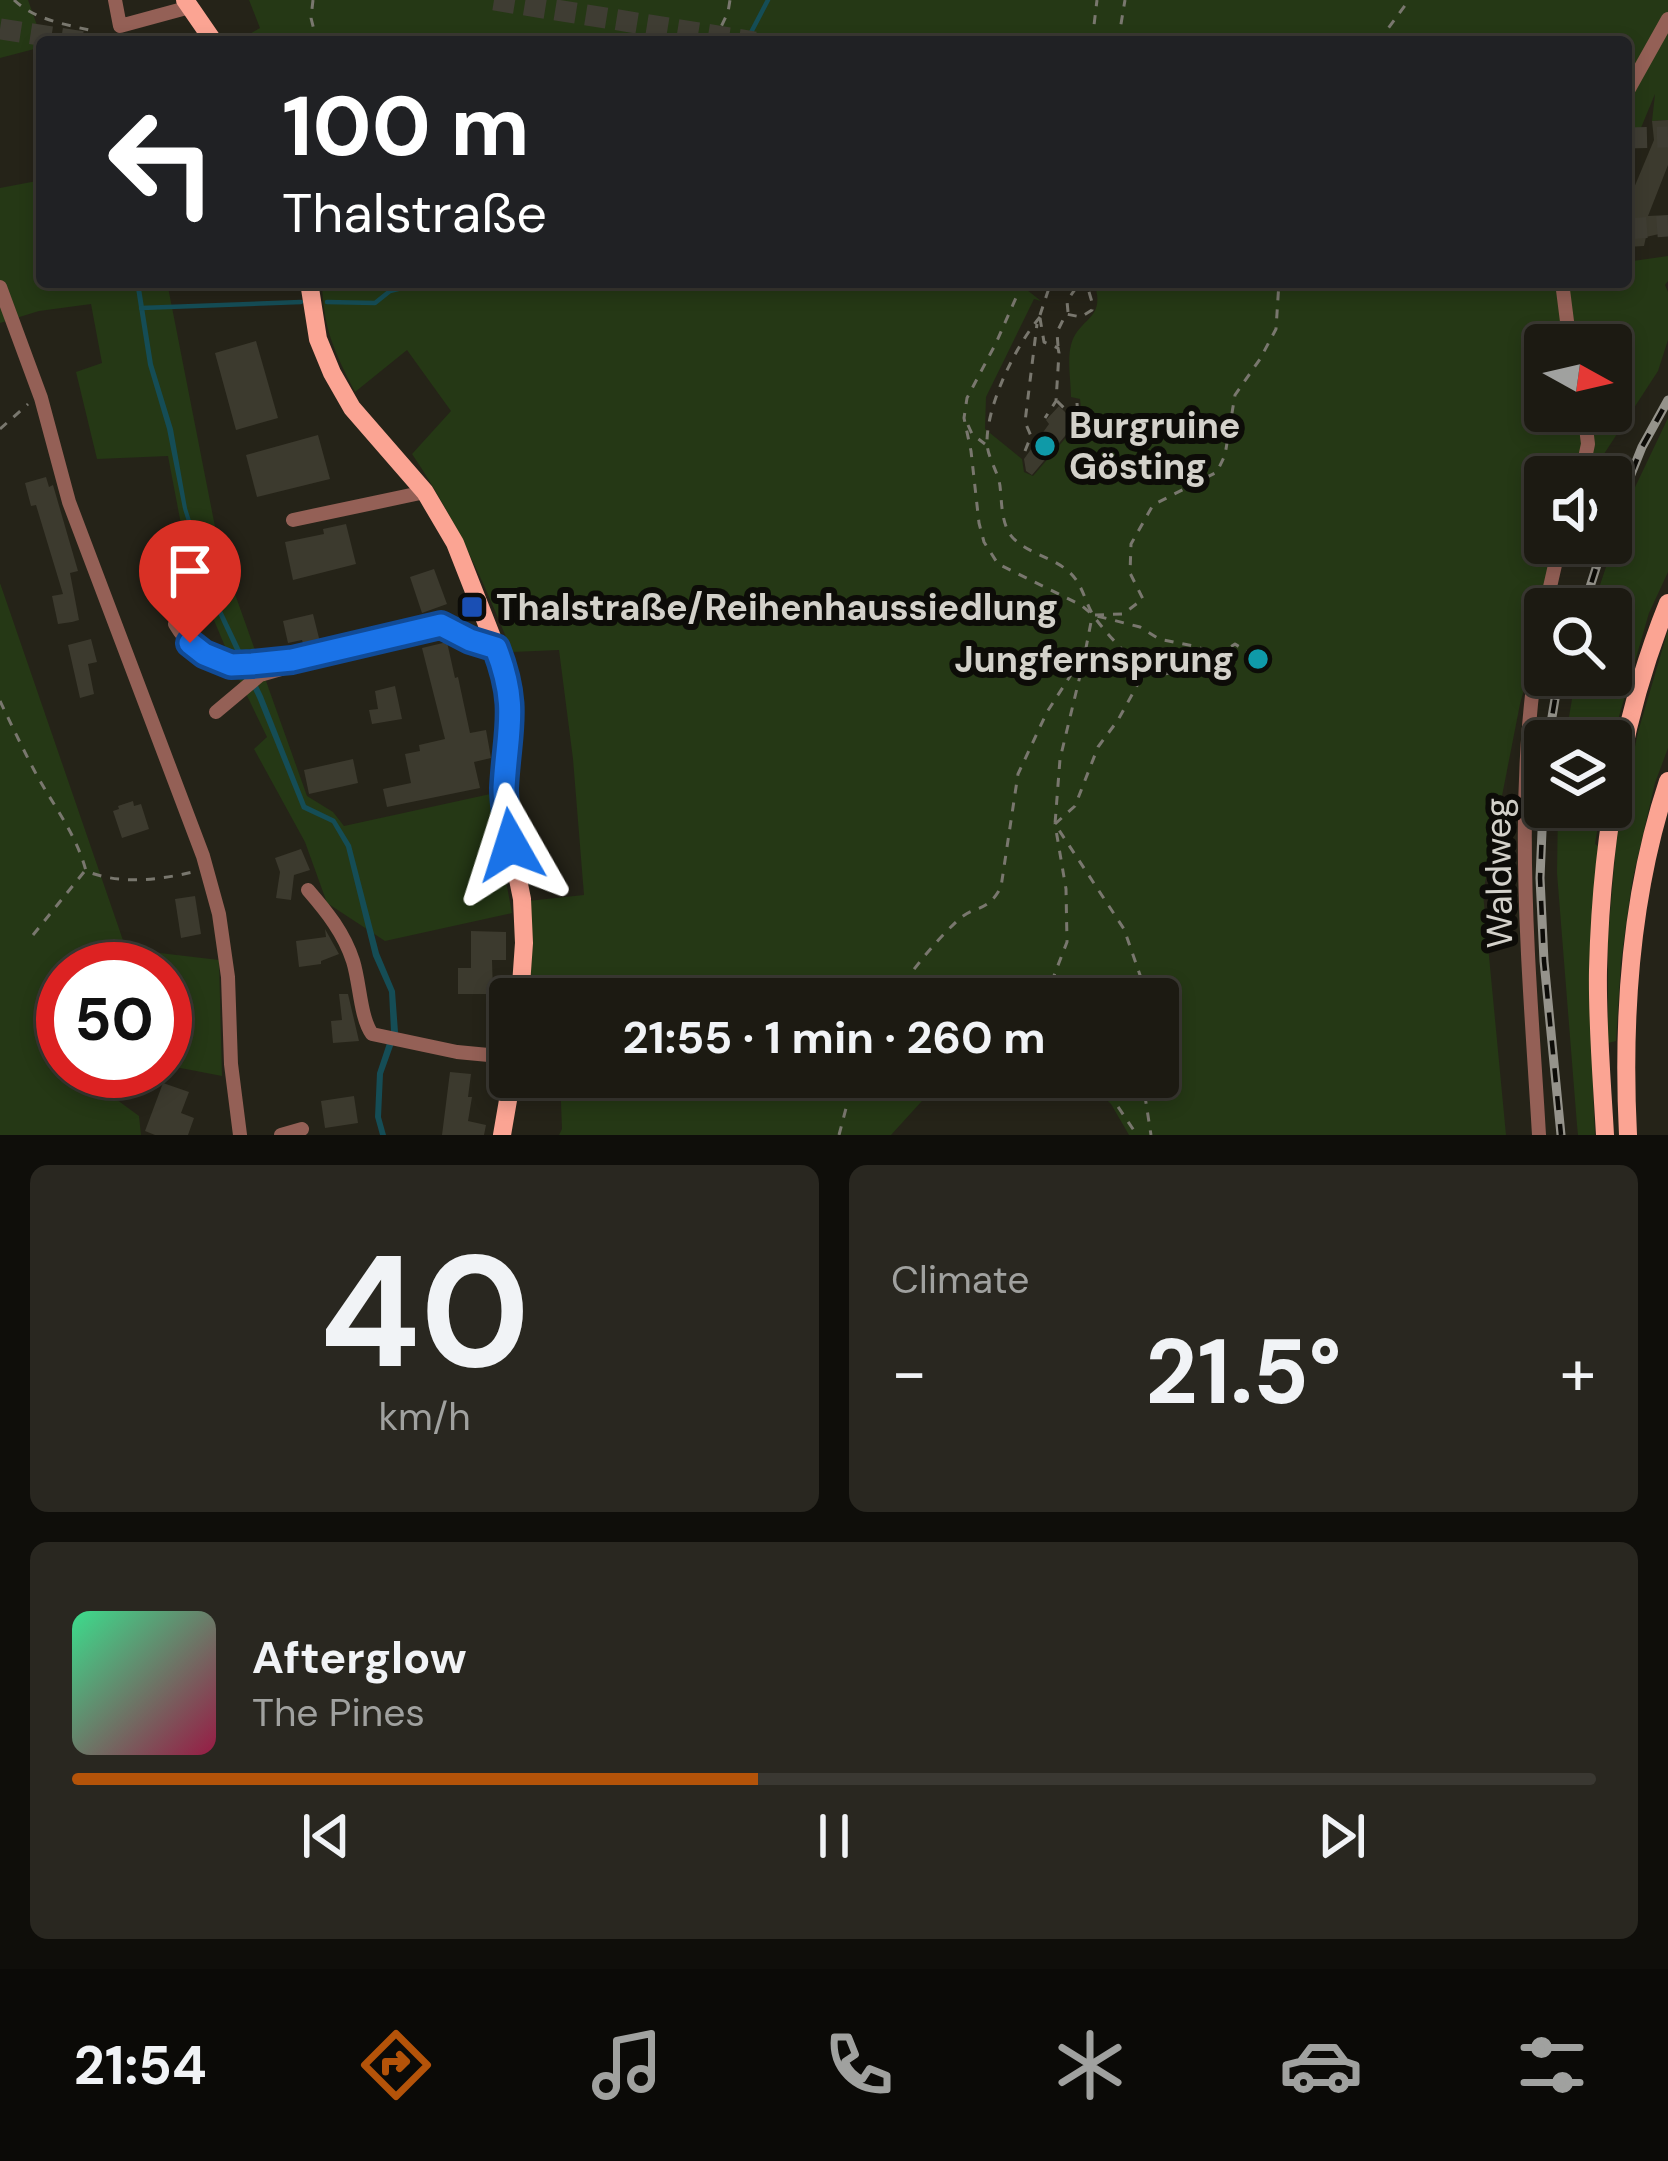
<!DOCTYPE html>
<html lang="en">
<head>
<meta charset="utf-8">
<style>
  :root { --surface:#1c1a12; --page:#292720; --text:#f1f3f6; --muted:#a0a19f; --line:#3a3832; --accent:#b45309 }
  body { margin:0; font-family:"DM Sans",sans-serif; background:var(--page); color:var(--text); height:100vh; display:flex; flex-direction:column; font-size:45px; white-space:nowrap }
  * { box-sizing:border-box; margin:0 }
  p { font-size:39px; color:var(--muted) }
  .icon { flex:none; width:66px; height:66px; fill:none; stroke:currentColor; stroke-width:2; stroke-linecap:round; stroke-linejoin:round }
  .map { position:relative; height:1135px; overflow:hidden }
  .sheet { display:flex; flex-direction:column; gap:30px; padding:30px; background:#0f0e0a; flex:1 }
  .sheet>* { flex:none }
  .banner { position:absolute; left:36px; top:36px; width:1596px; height:252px; border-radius:12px; box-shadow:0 6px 18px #0003,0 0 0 3px var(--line); background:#202124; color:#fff; overflow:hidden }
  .needle { width:78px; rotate:98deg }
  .buttons { position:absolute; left:1524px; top:324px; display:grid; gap:24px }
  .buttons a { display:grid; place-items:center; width:108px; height:108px; border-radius:12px; background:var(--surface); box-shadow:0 6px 18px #0003,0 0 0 3px var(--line); font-size:60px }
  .speed { position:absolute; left:36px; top:942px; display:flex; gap:24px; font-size:60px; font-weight:700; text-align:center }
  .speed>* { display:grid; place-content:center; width:156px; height:156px; border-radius:50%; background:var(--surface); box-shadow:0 6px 18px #0003,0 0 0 3px var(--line); line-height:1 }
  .speed .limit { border:18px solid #d22; background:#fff; color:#111 }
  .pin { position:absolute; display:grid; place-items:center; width:102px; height:102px; color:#fff; margin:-123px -51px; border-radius:50% 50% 50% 0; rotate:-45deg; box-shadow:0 0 12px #0007 }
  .pin .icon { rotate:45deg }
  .me { position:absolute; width:132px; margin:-66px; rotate:354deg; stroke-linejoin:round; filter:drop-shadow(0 0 9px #0008) }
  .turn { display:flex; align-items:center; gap:42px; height:252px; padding:0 48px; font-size:54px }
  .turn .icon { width:156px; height:156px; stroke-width:2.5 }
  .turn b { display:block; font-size:84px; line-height:102px }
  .big { font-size:90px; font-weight:700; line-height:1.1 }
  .sheet .card { flex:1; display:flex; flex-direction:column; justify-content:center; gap:18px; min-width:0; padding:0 42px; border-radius:18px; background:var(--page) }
  .sheet .dial { align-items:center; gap:0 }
  .dial b { font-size:156px; line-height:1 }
  .song { display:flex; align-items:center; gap:36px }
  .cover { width:144px; height:144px; border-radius:18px; background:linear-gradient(135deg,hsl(150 70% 55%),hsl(340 70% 35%)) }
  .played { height:12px; border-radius:6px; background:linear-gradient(90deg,var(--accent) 45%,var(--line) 45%) }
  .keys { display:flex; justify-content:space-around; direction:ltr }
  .heat { display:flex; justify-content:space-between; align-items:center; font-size:66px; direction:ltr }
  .sheet .tiles { flex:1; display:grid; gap:30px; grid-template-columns:1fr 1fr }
  .card:last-child { grid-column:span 2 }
  .trip { position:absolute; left:489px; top:978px; width:690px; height:120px; border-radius:12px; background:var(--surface); box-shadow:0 6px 18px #0003,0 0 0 3px var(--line); font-weight:700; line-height:120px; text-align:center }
  .menu { display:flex; height:192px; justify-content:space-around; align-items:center; background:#0b0a07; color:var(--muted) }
  .menu .icon { width:84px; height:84px }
  .menu .current { color:var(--accent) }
  .menu b { font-size:54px; color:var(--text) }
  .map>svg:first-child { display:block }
  .green { fill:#253815; fill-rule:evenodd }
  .water { fill:#154d56 }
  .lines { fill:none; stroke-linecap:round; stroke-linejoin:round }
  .stream { stroke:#154d56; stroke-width:4.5 }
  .building { fill:#3c3a2e }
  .highway-tunnel { stroke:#3f3d33; stroke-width:21; stroke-dasharray:21 10; stroke-linecap:butt }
  .path { stroke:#79776e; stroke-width:3; stroke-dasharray:9 9; stroke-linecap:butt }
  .minor { stroke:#946056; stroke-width:14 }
  .major { stroke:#fba493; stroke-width:18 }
  .rail-casing { stroke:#95938b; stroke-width:9 }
  .rail { stroke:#0d0c08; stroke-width:4.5; stroke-dasharray:14; stroke-linecap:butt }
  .route-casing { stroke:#114b97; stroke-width:30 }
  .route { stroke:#1a73e8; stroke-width:21 }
  .culture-dot { fill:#0f9aa8; stroke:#0d0c08; stroke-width:4.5 }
  .transit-dot { fill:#1a4fb4; stroke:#0d0c08; stroke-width:4.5 }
  .labels { text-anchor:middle; stroke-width:12; stroke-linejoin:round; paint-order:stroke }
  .poi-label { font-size:36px; font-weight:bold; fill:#d3d1ca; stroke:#0d0c08; text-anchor:start }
  .street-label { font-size:36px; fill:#d3d1ca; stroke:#0d0c08 }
</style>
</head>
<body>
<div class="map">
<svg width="1668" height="1135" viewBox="0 0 1668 1135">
  <rect width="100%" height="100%" fill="#252318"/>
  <!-- green -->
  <g class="green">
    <path d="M0,0H28L43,42L42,47L0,58Z"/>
    <path d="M249,0H1668V120L1652,121L1655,94L1626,164V42H236L260,28Z"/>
    <path d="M42,180V282H167L220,552L307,796L333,812L344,826L495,793L498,839L512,913L385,941L327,903L305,842L254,749L267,737L237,675L187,556L168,456L97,459L76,372L102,363L91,304L39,311L0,323V188Z"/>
    <path d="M1668,256V281L1665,285L1668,292V340L1658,371L1589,477H1545V543H1564L1520,704L1483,893L1506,1135H1129L1111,1104L1083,1077H1158V999H577V984L530,979L533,941L528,901L584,895L573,759L559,650L512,652C484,582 454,516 412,454L451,411L407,350L355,392C334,351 323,328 322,282H1017L1041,301L1034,299L986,397L985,429L1022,459L1024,472L1033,476L1082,419L1080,399L1071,397C1071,382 1067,360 1071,345C1079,316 1107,321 1094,282H1626V262ZM1545,345H1611V411H1545Z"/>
    <path d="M1668,418V572L1649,613L1611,744V741H1565L1576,675H1611V609H1592L1627,504Z"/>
    <path d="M0,583L126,949L219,960L222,1076L165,1065V969H63V1071H107L109,1094L139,1116L141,1135H0Z"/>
    <path d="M1668,630V748L1655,783L1632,882L1621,961L1616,1041L1608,1043V937L1617,833L1638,732Z"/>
    <path d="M1558,807H1601L1595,844L1598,846C1591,943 1590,1038 1595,1135H1578L1577,1125L1557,873Z"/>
    <path d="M560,1077H958L941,1080L891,1135H559L562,1129Z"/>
  </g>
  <!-- water -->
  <path class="water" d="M135,282H140L153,364L173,429L187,508L214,594L263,696L306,805L335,819L351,845L379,953L395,991L398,1032L383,1074L381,1117L386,1135H380L375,1117L377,1073L391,1031L389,992L373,956L346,847L332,823L302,809L258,700L210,596L183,509L167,429L148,365Z"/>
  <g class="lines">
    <!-- stream -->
    <g class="stream">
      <path d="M746,42L768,0"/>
      <path d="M327,302L375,303L390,291L426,282"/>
      <path d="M141,308L301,302"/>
    </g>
  </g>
  <!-- building -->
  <g class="building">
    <path d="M1668,120V165L1648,216L1668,215V232L1646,237L1644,246L1626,247V207L1654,140L1652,121Z"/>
    <path d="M256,341L278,418L236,430L215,353Z"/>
    <path d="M1059,406L1076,423L1032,475L1026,471L1024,459L1049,424L1046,420Z"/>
    <path d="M318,435L330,479L257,497L246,455Z"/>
    <path d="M46,477L49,487L53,485L78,571L70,573L79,620L72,622L58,624L52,596L63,594L36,505L31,506L25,483Z"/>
    <path d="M346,524L356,564L293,580L285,542L324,534L323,529Z"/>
    <path d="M434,569L447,604L422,613L410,577Z"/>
    <path d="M313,614L320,642L304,646L302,640L288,643L283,621Z"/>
    <path d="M91,639L97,662L88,664L94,694L80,698L68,645Z"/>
    <path d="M447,642L455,678L458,677L470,733L486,730L491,758L474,762L480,788L387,807L383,789L411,783L405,754L420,751L419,745L445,739L422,648Z"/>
    <path d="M395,686L402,719L372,724L369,710L378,709L375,691Z"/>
    <path d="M353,759L358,783L309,794L304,770Z"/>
    <path d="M133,801L134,806L141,804L149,829L122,838L113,811L119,809L118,806Z"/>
    <path d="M301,849L310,870L294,875L291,900L276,898L280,872L275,858Z"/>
    <path d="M195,896L201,934L181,938L175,899Z"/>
    <path d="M325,929L339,954L321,961V964L299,967L296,941L326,937Z"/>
    <path d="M471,931L506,932V960H492L493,994H458V968H471Z"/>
    <path d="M339,994H348L359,1041L333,1043L331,1021L342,1020Z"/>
    <path d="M450,1072L471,1074L468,1097H472L468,1121L486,1125L484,1135H442Z"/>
    <path d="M163,1083L189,1092L181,1113L194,1118L188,1135H155L145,1131Z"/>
    <path d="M354,1096L358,1123L325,1128L321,1101Z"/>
  </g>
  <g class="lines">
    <!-- highway-tunnel -->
    <g class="highway-tunnel">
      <path d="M494,0L755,42"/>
      <path d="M0,29L85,42"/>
      <path d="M1626,138L1668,137"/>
      <path d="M1626,229L1668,226"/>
    </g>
    <!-- path -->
    <g class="path">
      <path d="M14,0C34,19 63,24 89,30"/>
      <path d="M313,0L311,18L317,42"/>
      <path d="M714,42L728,12L730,0"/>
      <path d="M1092,42L1097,0"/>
      <path d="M1118,42L1125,0"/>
      <path d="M1378,42L1409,0"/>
      <path d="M477,282L479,283"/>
      <path d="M1023,282L996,343L967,398L964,418L971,451L979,523L984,542L998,564L1081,605L1093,615L1140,627L1159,639L1198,647L1217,656L1235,644L1258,659"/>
      <path d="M1068,312L1067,301L1080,282"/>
      <path d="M1040,315L1051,282"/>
      <path d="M1040,317C1016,345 987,404 987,442C987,457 998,471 1000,486C1002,503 1001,525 1013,538C1029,554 1052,557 1068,571C1083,583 1085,604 1095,618C1110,638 1128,655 1144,673C1166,677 1178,671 1198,665C1209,662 1219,663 1231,659L1228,650"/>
      <path d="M1040,318L1044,342L1058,348L1059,353L1056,401L1045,418"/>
      <path d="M1058,346L1057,332L1066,314L1081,317L1092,310V302L1086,282"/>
      <path d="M1057,401L1074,418H1078L1077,403"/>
      <path d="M968,425L972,434L985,444"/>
      <path d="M0,429L28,404"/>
      <path d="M1025,451L1031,436L1025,422L1037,324"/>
      <path d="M1095,615L1123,614L1143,599L1130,573L1131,544L1153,505L1217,472L1225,455L1235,395L1260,359L1276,329L1279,282"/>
      <path d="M1085,655L1060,759L1055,824L1124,929L1140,975L1138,999"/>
      <path d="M0,701C11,724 22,747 34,770C52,804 76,833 86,871C120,885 158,880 193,872"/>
      <path d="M33,935L84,872"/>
      <path d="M894,999C910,972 933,944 956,922C975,903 986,915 1001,887L1018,774L1047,712L1085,653L1092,617"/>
      <path d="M1045,999L1067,942L1066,889L1055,824L1075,806L1098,747L1118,720L1144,673"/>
      <path d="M508,1043L510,1015"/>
      <path d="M1098,1077L1137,1135"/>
      <path d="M1142,1077L1151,1135"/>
      <path d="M839,1135L850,1093L857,1077"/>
    </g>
    <!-- minor -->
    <g class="minor">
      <path d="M115,0L120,26L190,7"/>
      <path d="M1626,94L1668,19"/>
      <path d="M1562,282L1570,345"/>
      <path d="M0,287L41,398L69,502L203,856L219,914L228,977L231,1064L240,1135"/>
      <path d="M1581,477L1588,444L1584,411"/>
      <path d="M293,520L425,492"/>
      <path d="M1545,609L1560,543"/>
      <path d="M175,624C205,675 243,663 292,660"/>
      <path d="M216,712L260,675L281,669L293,660L441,625L470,641L496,648"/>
      <path d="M308,890C327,912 344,933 353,961C360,983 360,1017 372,1034L457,1052L510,1057"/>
      <path d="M281,1135L302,1129"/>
      <path d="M1539,1135C1529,964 1510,780 1545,611"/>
    </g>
    <!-- major -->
    <g class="major">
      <path d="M185,0L214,42"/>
      <path d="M309,282L318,339L332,373L352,408L425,492L455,543L506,673L511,704V734L504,792L511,845L522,899L524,943L520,999"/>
      <path d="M502,1135L512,1077"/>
      <path d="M1605,1135C1602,1081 1597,1025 1598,970C1601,846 1621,719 1668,603"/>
      <path d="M1628,1135C1622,1016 1630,895 1668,781"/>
    </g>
    <defs>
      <g id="rail">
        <path d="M1611,524L1642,447L1668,400"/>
        <path d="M1583,609L1604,543"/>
        <path d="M1548,741L1559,675"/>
        <path d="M1545,761L1540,878L1544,961L1561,1135"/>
      </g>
    </defs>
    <!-- rail casing -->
    <use href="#rail" class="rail-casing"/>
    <!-- rail -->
    <use href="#rail" class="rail"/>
  </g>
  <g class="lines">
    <defs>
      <path id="route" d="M190,643L204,654L231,665L252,664L292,660L441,625L470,640L496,648C519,707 507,730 504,788C504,807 508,827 511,845"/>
    </defs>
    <!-- route casing -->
    <use href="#route" class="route-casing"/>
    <!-- route -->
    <use href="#route" class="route"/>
  </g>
  <!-- markers -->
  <g class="culture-dot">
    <circle cx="1045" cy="446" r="12"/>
    <circle cx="1258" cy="659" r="12"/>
  </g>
  <rect class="transit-dot" x="460" y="595" width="24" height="24" rx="6"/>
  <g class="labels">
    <!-- poi labels -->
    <g class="poi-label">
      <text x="1069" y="438">Burgruine<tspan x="1069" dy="41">Gösting</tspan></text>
      <text x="496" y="620">Thalstraße/Reihenhaussiedlung</text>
      <text x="1234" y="672" text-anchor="end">Jungfernsprung</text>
    </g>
    <!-- street labels -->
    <g class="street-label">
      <text transform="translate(1498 873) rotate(-91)" y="13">Waldweg</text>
    </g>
  </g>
</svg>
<div class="buttons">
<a><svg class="needle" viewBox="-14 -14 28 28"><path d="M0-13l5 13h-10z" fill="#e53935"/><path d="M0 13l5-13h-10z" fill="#a0a19f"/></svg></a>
<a><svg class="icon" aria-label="sound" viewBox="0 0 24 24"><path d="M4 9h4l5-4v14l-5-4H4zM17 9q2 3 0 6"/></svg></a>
<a><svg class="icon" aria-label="search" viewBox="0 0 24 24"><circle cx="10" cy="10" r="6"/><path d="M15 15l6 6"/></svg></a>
<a><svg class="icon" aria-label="layers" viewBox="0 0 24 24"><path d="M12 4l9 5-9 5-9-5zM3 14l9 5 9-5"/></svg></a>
</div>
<div class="speed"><div class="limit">50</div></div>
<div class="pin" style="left:190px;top:643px;background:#d93025"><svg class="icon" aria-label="arrive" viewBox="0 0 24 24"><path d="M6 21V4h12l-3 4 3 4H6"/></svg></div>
<svg class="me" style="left:511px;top:845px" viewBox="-20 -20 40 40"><path d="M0-17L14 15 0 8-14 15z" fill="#1a73e8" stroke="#fff" stroke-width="4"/></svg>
<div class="trip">21:55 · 1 min · 260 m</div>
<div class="banner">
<div class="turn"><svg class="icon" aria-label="left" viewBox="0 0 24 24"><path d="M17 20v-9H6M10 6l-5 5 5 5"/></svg><div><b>100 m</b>Thalstraße</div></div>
</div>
</div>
<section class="sheet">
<div class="tiles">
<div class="card dial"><b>40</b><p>km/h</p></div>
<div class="card"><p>Climate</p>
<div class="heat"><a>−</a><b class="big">21.5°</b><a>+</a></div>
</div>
<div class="card">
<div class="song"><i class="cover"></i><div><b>Afterglow</b><p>The Pines</p></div></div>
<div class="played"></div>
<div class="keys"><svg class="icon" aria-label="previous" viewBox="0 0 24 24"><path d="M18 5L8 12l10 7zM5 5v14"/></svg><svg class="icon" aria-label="pause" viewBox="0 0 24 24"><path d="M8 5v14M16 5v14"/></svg><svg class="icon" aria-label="next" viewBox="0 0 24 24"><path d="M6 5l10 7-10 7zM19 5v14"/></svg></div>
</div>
</div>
</section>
<nav class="menu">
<b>21:54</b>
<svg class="icon current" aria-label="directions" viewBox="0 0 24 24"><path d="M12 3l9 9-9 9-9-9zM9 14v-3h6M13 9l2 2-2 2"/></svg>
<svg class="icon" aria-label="music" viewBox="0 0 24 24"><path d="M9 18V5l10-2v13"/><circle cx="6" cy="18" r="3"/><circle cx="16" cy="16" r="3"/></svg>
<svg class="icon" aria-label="phone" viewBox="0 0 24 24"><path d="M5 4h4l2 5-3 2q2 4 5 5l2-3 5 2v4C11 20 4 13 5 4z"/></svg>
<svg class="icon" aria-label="climate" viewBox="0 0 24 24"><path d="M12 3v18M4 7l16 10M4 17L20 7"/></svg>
<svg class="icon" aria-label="car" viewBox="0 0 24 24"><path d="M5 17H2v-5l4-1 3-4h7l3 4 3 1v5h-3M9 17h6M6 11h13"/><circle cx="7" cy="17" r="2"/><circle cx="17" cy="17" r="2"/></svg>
<svg class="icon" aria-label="filters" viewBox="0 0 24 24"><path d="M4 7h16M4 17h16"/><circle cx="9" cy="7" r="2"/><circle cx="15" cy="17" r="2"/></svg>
</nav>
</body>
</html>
